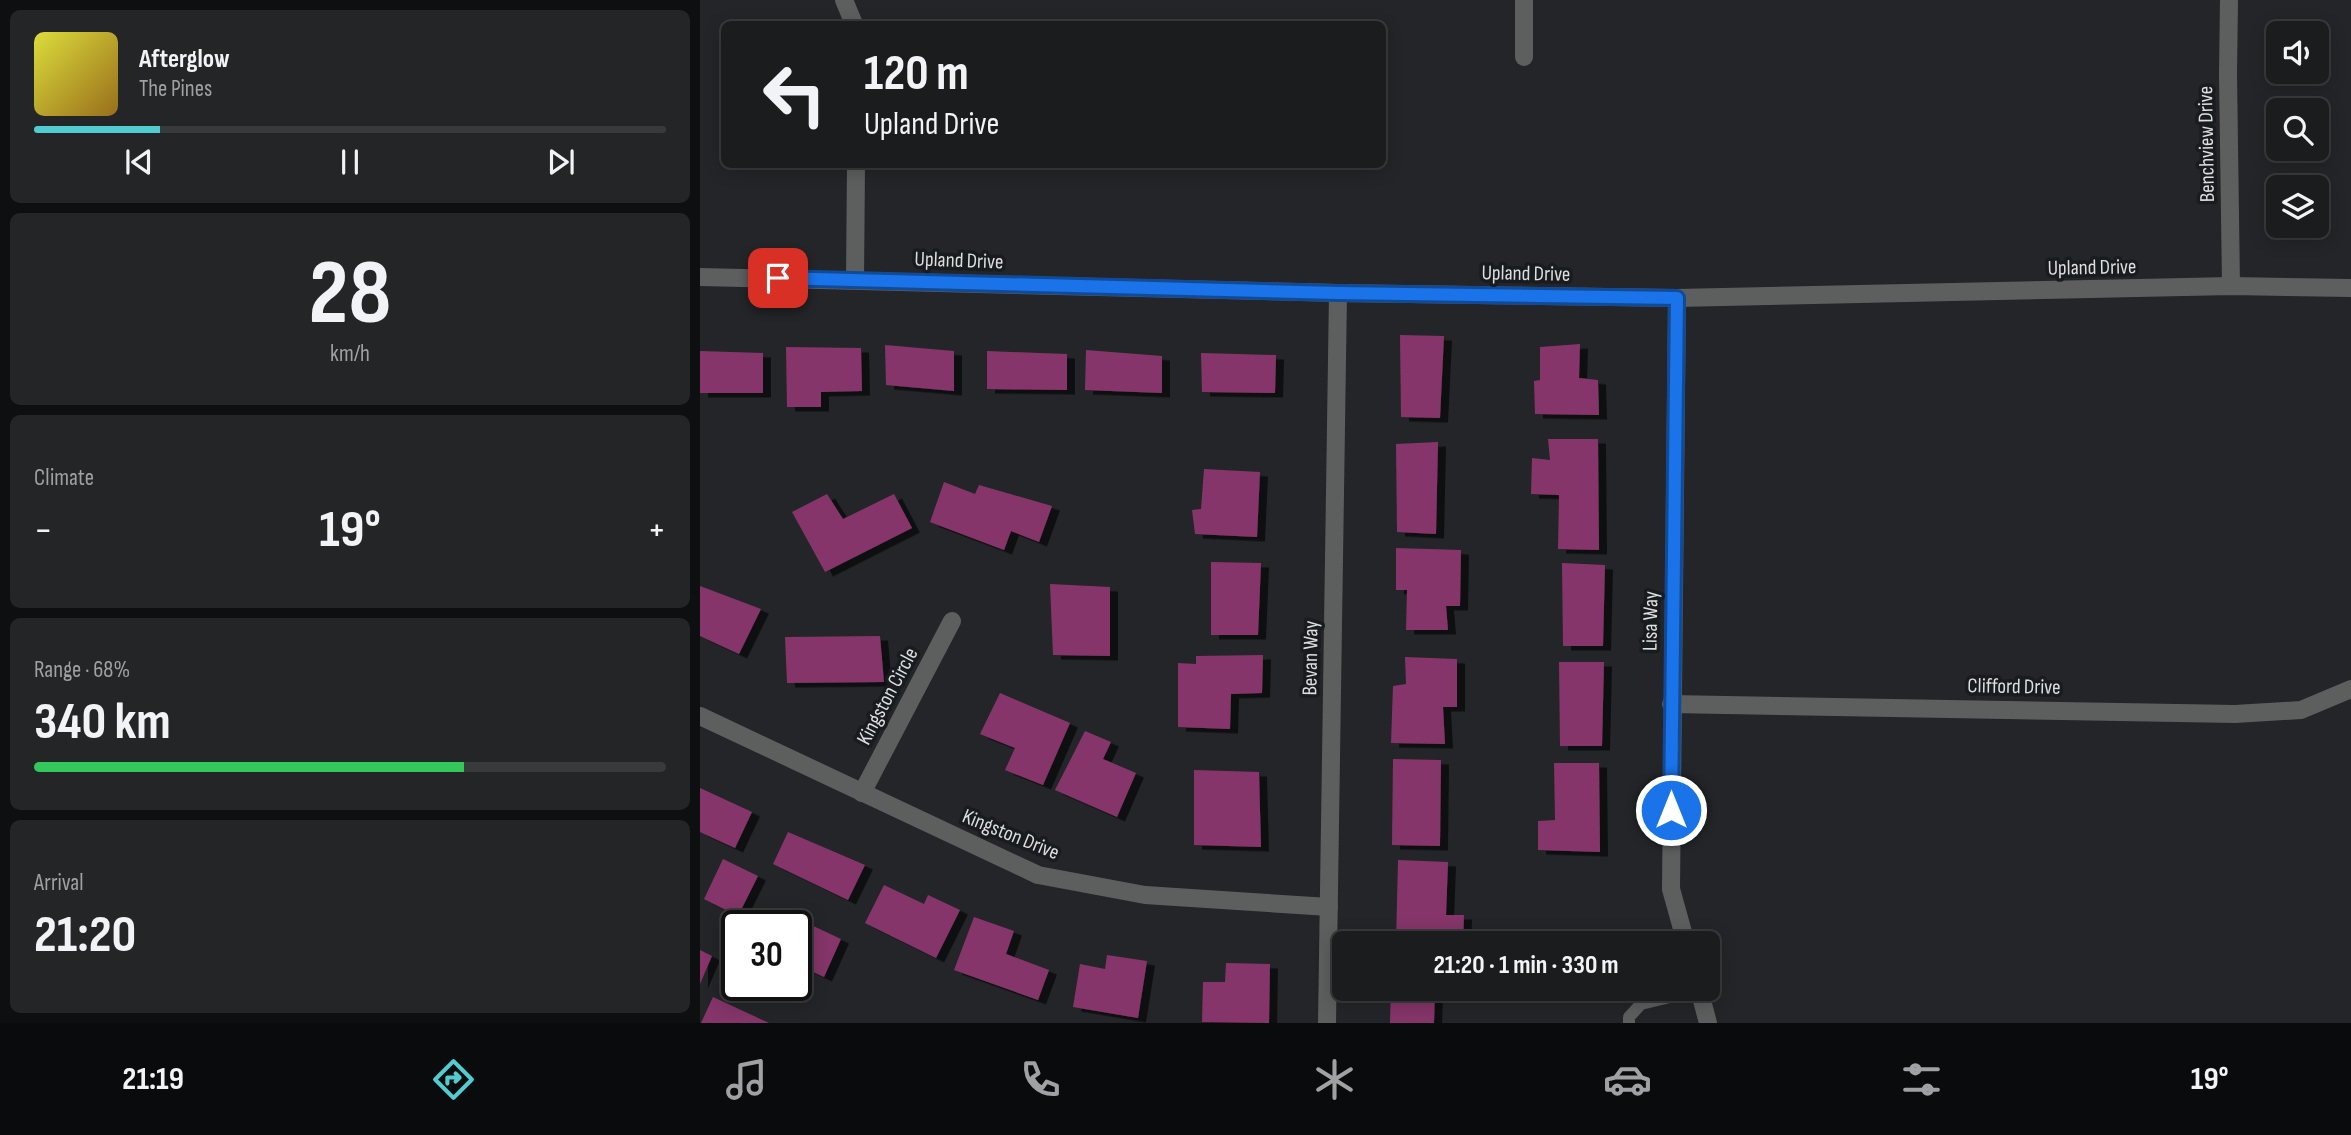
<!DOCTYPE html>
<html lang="en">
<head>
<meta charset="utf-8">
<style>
  :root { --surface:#1a1c1e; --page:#232527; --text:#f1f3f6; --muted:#9fa1a4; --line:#383a3c; --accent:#51ccd1 }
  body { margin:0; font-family:"Sofia Sans Condensed",sans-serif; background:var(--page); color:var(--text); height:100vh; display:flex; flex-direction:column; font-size:26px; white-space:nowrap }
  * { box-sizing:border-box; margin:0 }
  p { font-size:23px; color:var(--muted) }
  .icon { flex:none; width:38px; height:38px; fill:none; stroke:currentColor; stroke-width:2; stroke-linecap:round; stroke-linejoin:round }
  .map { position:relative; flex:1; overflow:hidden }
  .drawer { display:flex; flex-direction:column; gap:10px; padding:10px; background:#0e0f10; width:700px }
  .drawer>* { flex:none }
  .banner { position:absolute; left:21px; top:21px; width:665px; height:147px; border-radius:10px; box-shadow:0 4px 18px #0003,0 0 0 2px var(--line); background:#1a1c1e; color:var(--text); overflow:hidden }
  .buttons { position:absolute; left:1566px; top:21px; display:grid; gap:14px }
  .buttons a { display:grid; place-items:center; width:63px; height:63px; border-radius:10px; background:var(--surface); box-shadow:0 4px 18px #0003,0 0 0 2px var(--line); font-size:35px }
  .speed { position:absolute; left:21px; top:910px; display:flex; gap:14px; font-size:35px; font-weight:700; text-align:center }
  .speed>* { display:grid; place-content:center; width:91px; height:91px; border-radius:50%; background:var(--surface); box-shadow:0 4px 18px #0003,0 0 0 2px var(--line); line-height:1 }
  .speed .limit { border:4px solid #111; border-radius:10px; background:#fff; color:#111 }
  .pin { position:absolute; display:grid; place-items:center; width:60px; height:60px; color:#fff; margin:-30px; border-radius:14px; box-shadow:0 4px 10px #0006 }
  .me { position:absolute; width:77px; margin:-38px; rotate:0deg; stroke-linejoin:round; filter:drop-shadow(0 0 5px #0008) }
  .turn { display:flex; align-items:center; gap:24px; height:147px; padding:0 28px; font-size:32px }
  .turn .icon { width:91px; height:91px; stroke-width:2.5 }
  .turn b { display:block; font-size:49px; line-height:60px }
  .big { font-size:52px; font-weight:700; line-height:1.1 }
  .drawer .widget { flex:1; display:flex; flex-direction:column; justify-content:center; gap:10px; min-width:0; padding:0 24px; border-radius:10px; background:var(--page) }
  .drawer .dial { align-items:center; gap:0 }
  .dial b { font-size:91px; line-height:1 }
  .song { display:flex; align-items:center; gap:21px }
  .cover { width:84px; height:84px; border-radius:10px; background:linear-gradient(135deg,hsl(60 70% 55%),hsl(40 70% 35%)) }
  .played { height:7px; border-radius:4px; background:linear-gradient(90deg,var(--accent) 20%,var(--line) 20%) }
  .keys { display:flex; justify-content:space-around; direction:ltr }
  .heat { display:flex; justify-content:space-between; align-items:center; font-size:38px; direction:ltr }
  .charge { height:10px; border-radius:5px; background:linear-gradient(90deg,#34c759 68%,var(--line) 0) }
  .trip { position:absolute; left:632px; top:931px; width:388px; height:70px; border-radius:10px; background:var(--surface); box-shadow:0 4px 18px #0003,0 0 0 2px var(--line); font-weight:700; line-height:70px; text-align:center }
  .tabs { display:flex; height:112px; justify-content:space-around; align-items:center; background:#0a0b0c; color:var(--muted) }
  .tabs .icon { width:49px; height:49px }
  .tabs .selected { color:var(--accent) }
  .tabs b { font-size:32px; color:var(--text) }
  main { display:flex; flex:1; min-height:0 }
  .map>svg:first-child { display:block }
  .building { fill:#853669; filter:url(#shadow) }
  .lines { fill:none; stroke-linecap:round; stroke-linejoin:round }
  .service { stroke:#5d5f5f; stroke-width:12 }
  .minor { stroke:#5d5f5f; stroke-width:18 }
  .route-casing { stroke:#114b97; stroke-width:18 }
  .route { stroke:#1a73e8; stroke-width:12 }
  .labels { text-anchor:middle; stroke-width:7; stroke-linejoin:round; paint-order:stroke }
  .street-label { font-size:21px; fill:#dddee0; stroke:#191c1e }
</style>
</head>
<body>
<main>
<section class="drawer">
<div class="widget">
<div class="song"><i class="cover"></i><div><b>Afterglow</b><p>The Pines</p></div></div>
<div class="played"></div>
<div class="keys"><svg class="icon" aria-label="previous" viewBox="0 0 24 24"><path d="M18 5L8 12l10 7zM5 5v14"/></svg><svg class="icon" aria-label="pause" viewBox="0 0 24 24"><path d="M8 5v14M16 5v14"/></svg><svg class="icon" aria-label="next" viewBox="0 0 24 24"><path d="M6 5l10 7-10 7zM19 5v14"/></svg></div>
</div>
<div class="widget dial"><b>28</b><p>km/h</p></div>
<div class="widget"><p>Climate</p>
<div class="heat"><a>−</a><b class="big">19°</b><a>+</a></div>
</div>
<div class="widget"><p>Range · 68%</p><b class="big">340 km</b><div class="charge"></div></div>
<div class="widget"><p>Arrival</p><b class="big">21:20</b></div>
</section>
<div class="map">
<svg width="1651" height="1023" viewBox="0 0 1651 1023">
  <defs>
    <filter id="shadow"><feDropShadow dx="8" dy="4.5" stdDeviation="0" flood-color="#0009"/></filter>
  </defs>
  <rect width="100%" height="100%" fill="#232528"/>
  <!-- building -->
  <g class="building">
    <path d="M700,335L744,336L740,418L701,417Z"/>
    <path d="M880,344L879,378L898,380L899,415L835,414L834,381L840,380V347Z"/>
    <path d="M185,345L254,351V391L186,385Z"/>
    <path d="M86,347L161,348L162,391L121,392V407H87Z"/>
    <path d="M386,350L462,356V393L385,390Z"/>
    <path d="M0,351L63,353V393H0Z"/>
    <path d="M287,351L367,354V390L287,389Z"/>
    <path d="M501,353L576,355L575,393L502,392Z"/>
    <path d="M848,439H898L899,550L858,549L859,495L831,494L832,458L850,460Z"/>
    <path d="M738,442L736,534L697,532L696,444Z"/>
    <path d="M504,469L560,472L557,537L495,534L492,510L501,509Z"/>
    <path d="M244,482L275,494L279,485L352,506L339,542L311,531L304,550L230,522Z"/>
    <path d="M127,494L143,519L194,494L212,528L125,572L92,512Z"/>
    <path d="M696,548L761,550L760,606H746L748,630H706L707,590H696Z"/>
    <path d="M511,562L561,563L558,635H511Z"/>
    <path d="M862,563L905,565L903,646H863Z"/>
    <path d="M350,584L410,587V656L353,655Z"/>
    <path d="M0,586L61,609L39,654L0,636Z"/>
    <path d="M180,636L184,682L87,683L85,637Z"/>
    <path d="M563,655L562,693L531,694L530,729L478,727V663L496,664V656Z"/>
    <path d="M705,657L757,659V707H743L745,744L691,743L693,686L706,684Z"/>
    <path d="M859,662H904L902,746H860Z"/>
    <path d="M300,693L370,723L343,785L305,770L315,748L280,734Z"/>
    <path d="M385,731L411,742L403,759L436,773L417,817L355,790Z"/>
    <path d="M693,759L741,760L740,846L692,845Z"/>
    <path d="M854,763H899L900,852L838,850V821L855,820Z"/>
    <path d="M494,770L559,772L561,847L494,845Z"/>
    <path d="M0,788L52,812L35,848L0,832Z"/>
    <path d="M88,832L165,865L148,900L73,864Z"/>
    <path d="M23,859L58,876L38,916L4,899Z"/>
    <path d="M698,860L748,862L746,915H764L763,943H696Z"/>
    <path d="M184,885L224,904L228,895L260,910L236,958L165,923Z"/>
    <path d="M94,917L141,939L124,977L96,964V926H90Z"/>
    <path d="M274,917L314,931L306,954L349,970L338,1000L254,970Z"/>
    <path d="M0,950L12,956L0,984Z"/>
    <path d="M407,955L447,961L438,1018L373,1007L380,964L405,969Z"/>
    <path d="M526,963L570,964L569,1023L502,1022L503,982H525Z"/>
    <path d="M691,989H735L734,1023H690Z"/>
    <path d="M13,997L69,1023H1Z"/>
  </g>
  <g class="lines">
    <!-- service -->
    <path class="service" d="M929,1023V1017L941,1004L999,990"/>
    <!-- minor -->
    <g class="minor">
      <path d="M144,0L154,24"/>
      <path d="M824,0V57"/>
      <path d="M1529,0L1528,74L1531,286"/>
      <path d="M0,277L638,293L977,298L1531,286L1651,288"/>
      <path d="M155,280L156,164"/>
      <path d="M977,298L971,889L986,943"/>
      <path d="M971,704L1535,714L1601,710L1651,689"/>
      <path d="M0,716L338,875L445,895L629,907"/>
      <path d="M162,793L252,621"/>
      <path d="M999,989L1008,1023"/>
      <path d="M627,1023L638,293"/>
    </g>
  </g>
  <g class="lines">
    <defs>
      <path id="route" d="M78,278L638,293L977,298L971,810"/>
    </defs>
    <!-- route casing -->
    <use href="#route" class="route-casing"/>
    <!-- route -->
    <use href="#route" class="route"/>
  </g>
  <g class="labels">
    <!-- street labels -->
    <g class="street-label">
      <text transform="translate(1506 144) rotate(-91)" y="7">Benchview Drive</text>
      <text transform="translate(259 260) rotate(2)" y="7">Upland Drive</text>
      <text transform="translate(1392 267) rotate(-1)" y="7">Upland Drive</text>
      <text transform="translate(826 273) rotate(1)" y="7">Upland Drive</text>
      <text transform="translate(950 621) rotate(-89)" y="7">Lisa Way</text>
      <text transform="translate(610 658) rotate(-89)" y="7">Bevan Way</text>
      <text transform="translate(1314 686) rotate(1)" y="7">Clifford Drive</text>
      <text transform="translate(187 696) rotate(-62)" y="7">Kingston Circle</text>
      <text transform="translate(311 834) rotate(22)" y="7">Kingston Drive</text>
    </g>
  </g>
</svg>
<div class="buttons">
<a><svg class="icon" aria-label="sound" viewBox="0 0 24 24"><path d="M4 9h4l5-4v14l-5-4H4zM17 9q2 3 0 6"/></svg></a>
<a><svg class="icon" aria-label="search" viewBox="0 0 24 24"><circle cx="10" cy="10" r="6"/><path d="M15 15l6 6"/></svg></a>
<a><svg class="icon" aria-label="layers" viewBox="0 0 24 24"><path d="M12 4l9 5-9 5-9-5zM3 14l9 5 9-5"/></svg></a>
</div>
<div class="speed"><div class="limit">30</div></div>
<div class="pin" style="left:78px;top:278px;background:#d93025"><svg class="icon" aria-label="arrive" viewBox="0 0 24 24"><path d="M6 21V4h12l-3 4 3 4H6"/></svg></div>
<svg class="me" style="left:971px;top:810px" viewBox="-20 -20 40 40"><circle r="17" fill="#1a73e8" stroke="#fff" stroke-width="3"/><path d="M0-11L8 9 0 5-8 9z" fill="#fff"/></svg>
<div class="trip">21:20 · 1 min · 330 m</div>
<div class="banner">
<div class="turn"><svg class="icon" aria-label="left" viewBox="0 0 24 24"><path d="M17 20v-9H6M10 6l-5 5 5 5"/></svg><div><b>120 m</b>Upland Drive</div></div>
</div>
</div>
</main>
<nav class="tabs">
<b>21:19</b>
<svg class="icon selected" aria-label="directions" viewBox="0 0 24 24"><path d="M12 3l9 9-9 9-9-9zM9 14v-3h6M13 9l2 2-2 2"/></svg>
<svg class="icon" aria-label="music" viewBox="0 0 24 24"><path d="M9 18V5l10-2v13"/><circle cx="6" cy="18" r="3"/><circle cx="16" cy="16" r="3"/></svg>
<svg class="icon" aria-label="phone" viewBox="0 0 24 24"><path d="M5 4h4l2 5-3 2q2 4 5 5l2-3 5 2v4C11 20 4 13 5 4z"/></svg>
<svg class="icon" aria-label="climate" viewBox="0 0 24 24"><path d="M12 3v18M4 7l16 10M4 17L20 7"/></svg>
<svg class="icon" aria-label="car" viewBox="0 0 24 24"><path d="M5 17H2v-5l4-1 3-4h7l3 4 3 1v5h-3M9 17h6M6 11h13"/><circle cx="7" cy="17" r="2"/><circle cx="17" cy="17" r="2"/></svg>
<svg class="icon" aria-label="filters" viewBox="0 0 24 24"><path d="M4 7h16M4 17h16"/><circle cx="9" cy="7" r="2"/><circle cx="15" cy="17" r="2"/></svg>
<b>19°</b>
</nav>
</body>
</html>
